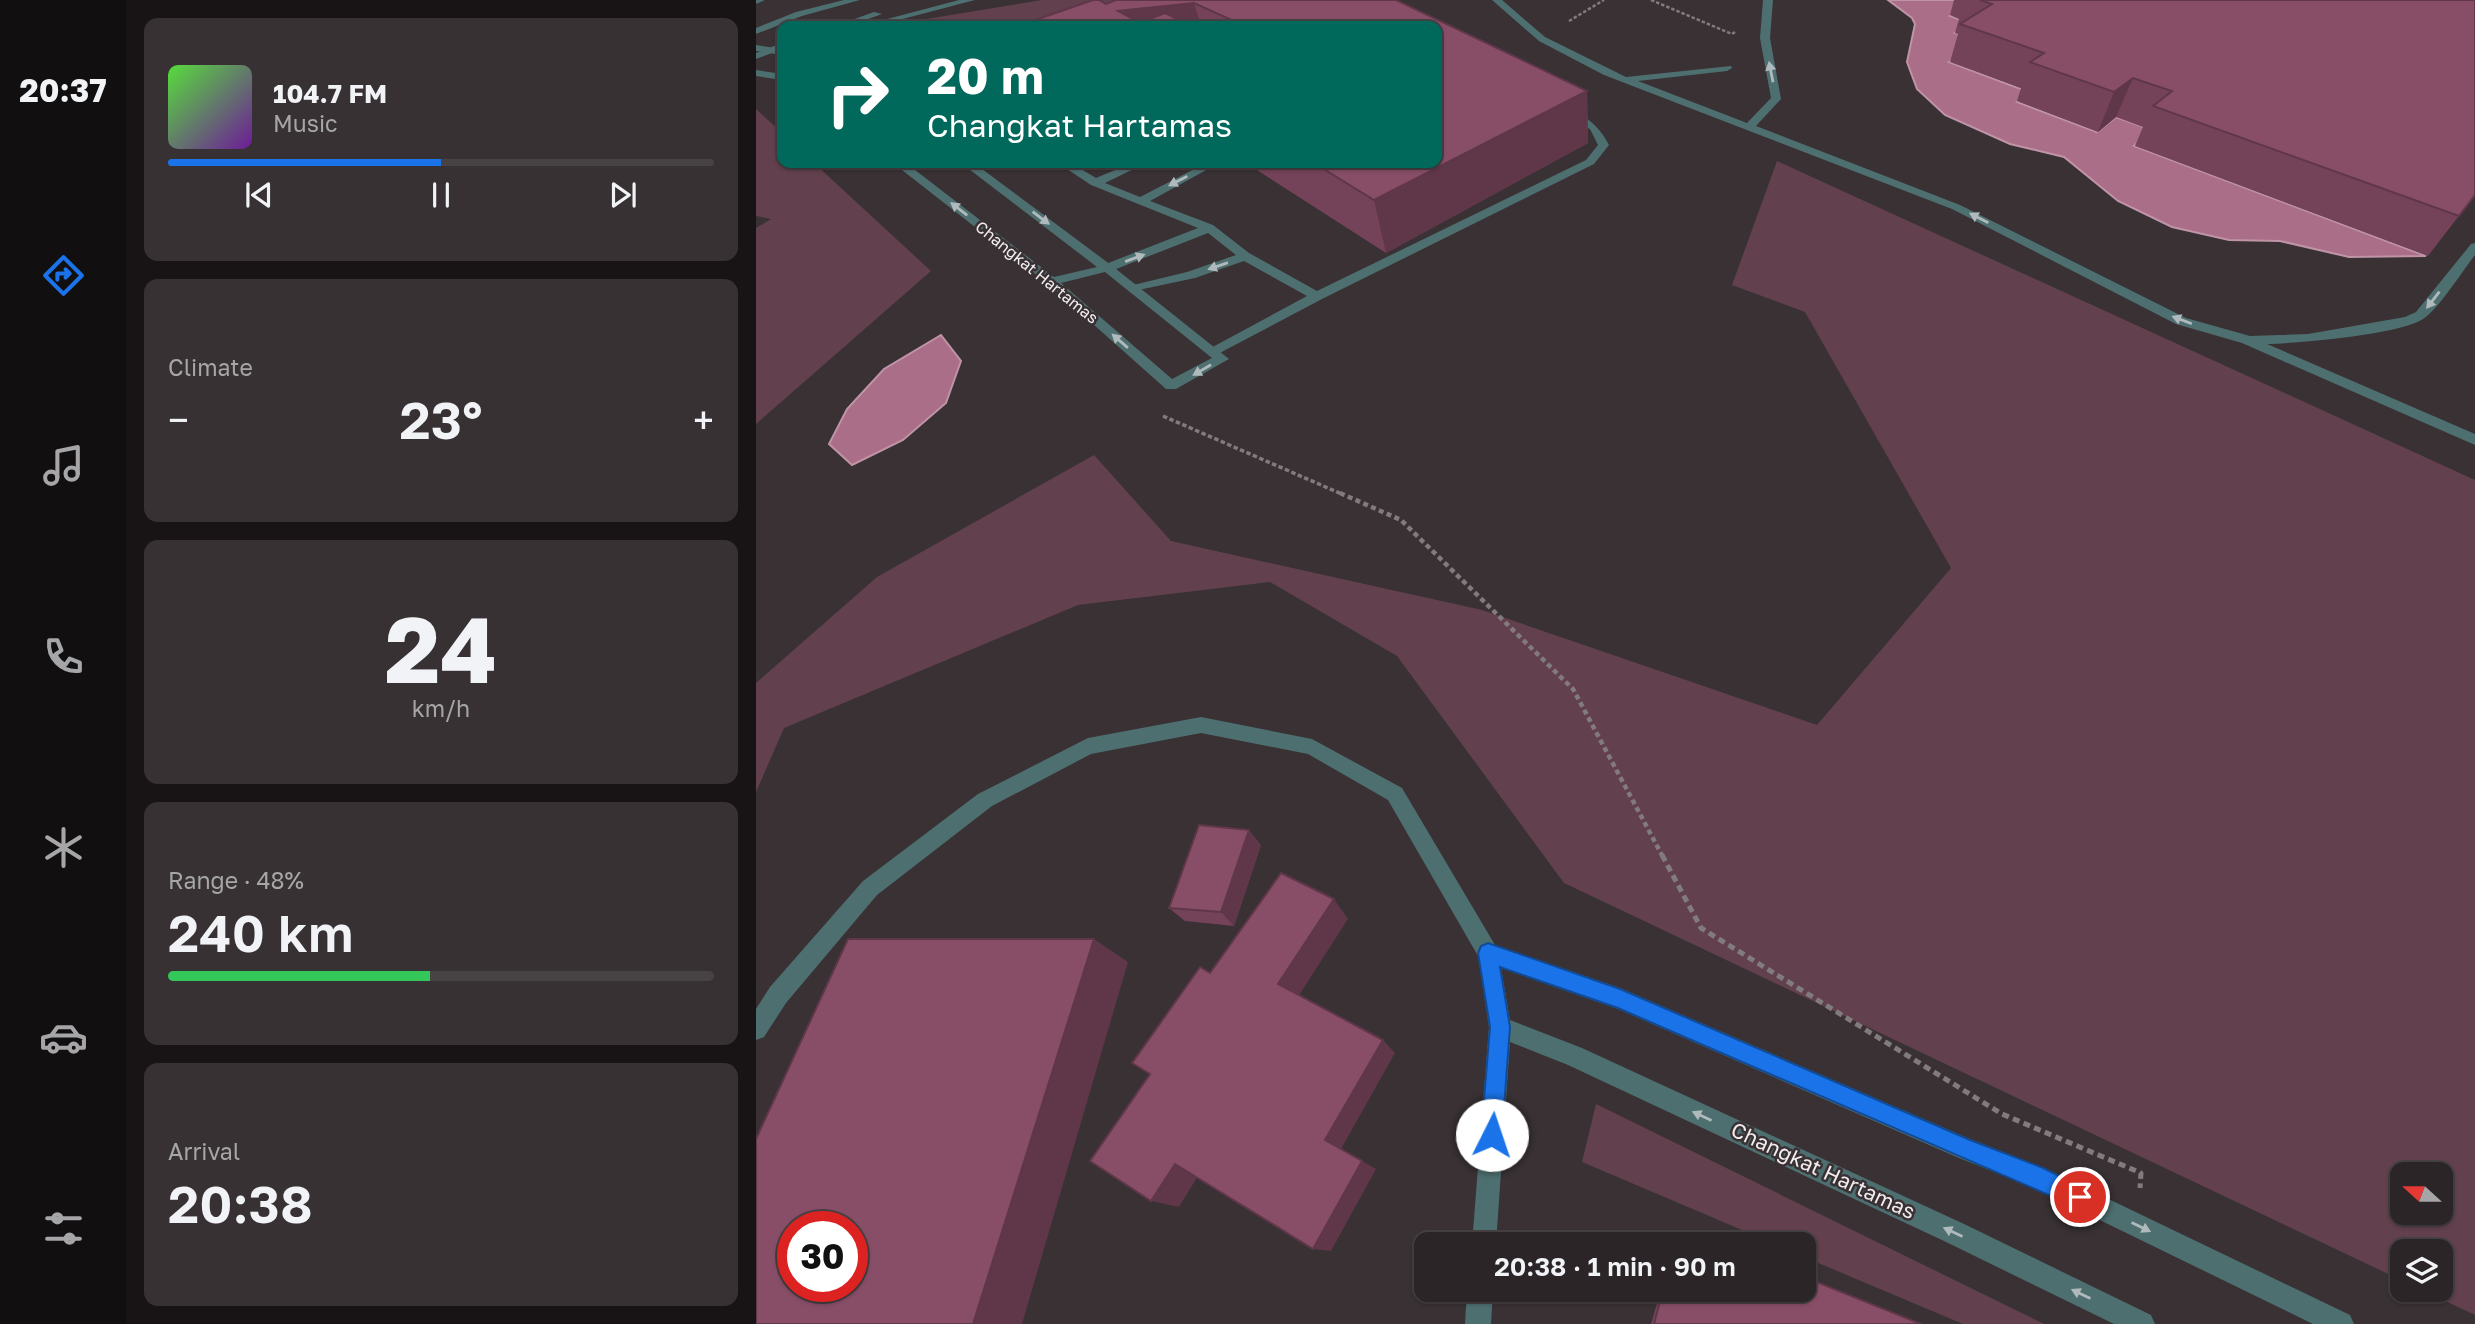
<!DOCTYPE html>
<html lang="en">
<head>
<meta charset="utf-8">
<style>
  :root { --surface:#2b2527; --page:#373133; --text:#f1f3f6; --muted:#a6a5a7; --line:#474244; --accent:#1a73e8 }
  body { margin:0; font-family:"Golos Text",sans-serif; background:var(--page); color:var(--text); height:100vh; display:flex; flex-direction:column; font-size:26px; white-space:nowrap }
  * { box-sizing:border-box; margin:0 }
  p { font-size:23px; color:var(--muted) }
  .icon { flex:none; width:38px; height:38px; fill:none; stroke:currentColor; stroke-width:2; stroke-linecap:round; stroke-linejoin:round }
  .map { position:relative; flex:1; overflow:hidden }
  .drawer { display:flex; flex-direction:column; gap:18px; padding:18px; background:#181415; width:630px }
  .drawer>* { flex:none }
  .hud { position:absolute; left:21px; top:21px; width:665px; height:147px; border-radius:14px; box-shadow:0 2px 5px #0004,0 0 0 2px var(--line); background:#00695c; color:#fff; overflow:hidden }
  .needle { width:46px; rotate:291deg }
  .fabs { position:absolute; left:1634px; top:1162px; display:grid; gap:14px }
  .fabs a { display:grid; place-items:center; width:63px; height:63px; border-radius:14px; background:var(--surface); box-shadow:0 2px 5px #0004,0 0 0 2px var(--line); font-size:35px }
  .speed { position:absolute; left:21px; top:1211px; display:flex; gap:14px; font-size:35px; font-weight:700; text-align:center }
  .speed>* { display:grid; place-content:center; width:91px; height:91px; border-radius:50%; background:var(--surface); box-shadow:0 2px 5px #0004,0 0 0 2px var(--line); line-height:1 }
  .speed .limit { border:10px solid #d22; background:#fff; color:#111 }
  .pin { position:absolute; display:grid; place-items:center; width:60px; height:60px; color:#fff; margin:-30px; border:4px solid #fff; border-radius:50%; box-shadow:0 2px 7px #0007 }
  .me { position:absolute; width:77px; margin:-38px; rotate:4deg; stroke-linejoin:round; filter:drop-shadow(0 0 5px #0008) }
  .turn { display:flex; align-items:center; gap:24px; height:147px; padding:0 35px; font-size:32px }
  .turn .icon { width:91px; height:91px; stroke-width:2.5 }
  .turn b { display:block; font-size:49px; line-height:60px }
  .big { font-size:52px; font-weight:600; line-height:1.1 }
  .drawer .card { flex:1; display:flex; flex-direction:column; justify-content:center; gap:10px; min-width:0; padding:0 24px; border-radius:14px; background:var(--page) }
  .drawer .dial { align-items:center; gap:0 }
  .dial b { font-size:91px; line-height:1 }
  .song { display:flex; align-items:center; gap:21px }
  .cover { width:84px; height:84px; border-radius:10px; background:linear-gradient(135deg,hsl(110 70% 55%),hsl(280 70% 35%)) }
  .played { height:7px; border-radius:4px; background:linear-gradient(90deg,var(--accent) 50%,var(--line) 50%) }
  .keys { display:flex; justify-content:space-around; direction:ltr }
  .heat { display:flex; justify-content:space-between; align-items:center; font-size:38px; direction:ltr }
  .charge { height:10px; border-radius:5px; background:linear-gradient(90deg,#34c759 48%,var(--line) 0) }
  .trip { position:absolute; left:658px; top:1232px; width:402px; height:70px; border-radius:14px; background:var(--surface); box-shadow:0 2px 5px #0004,0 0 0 2px var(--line); font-weight:600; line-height:70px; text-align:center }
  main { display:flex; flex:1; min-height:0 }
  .dock { display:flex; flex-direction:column; width:126px; justify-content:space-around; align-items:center; background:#110f10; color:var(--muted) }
  .dock .icon { width:49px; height:49px }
  .dock .on { color:var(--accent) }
  .dock b { font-size:32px; color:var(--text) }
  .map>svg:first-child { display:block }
  .green { fill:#62404e; fill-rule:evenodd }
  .water { fill:#ab6e88; stroke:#c094a7; stroke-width:2 }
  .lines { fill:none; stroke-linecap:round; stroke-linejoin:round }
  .path-far3 { stroke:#827b7d; stroke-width:2.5; stroke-dasharray:3.5 2; stroke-linecap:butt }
  .path-far2 { stroke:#827b7d; stroke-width:3.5; stroke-dasharray:4.5 2.5; stroke-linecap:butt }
  .path-far1 { stroke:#827b7d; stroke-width:4.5; stroke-dasharray:5 3.5; stroke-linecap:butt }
  .path { stroke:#827b7d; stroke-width:5; stroke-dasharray:7 4.5; stroke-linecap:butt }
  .service { fill:#4e6f70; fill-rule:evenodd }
  .minor { fill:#4e6f70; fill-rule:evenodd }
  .tertiary { fill:#4e6f70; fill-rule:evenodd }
  .wall { fill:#754359 }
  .shaded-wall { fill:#5f3749 }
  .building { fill:#884e68; stroke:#5f3749; stroke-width:2; fill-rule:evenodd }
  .oneway { fill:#b0babc }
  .route { fill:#1a73e8; stroke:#114b97; stroke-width:2 }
  .labels { text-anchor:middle; stroke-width:5; stroke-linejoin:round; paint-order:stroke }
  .far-street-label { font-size:16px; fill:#f1ecee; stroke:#393134 }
  .near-street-label { font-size:21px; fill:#f1ecee; stroke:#393134 }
</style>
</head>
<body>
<main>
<nav class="dock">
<b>20:37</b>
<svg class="icon on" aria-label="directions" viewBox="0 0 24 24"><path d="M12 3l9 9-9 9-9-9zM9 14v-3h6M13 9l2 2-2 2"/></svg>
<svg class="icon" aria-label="music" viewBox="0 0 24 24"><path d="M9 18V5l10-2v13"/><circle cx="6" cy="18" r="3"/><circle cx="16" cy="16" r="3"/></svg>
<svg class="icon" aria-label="phone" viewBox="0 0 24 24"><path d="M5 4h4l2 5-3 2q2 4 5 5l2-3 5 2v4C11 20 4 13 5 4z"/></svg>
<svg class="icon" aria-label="climate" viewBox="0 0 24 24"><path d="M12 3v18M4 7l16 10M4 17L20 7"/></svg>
<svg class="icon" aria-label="car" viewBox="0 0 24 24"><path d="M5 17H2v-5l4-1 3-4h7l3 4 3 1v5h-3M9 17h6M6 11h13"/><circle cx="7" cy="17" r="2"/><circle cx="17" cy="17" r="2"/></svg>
<svg class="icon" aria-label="filters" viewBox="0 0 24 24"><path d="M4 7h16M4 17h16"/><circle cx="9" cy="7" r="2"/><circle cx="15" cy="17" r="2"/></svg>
</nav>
<section class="drawer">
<div class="card">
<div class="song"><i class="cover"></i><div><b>104.7 FM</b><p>Music</p></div></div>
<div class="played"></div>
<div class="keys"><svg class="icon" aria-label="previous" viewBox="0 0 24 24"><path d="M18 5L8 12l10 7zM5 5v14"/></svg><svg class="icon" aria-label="pause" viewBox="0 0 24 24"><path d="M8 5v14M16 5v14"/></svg><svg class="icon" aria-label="next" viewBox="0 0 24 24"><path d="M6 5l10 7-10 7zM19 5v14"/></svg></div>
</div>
<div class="card"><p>Climate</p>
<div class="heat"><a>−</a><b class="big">23°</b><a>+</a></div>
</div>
<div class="card dial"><b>24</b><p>km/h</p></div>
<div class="card"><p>Range · 48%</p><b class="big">240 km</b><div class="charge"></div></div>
<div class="card"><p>Arrival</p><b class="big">20:38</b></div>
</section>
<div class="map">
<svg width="1719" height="1324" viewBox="0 0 1719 1324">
  <rect width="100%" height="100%" fill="#393134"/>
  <!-- green -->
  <g class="green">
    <path d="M286,0H607L340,26H147L170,19Z"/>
    <path d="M0,109L26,133V163H58L175,271L0,424V228L15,219L0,216Z"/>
    <path d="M1021,161L1719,480V1315L1666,1290H1685V1251H1647V1281L808,883L641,656L514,582L322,605L28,728L0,792V683L121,577L338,455L415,541L726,610L1061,725L1195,568L1049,312L976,285ZM1647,1174H1685V1213H1647Z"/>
    <path d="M840,1104L1288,1324H1207L1048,1257V1244H1019L826,1162Z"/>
  </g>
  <!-- water -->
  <g class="water">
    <path d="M1132,0H1218L1194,16L1214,23L1199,33L1224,42L1193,62L1273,92L1261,102L1341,132L1360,117L1396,130L1378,146L1670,256L1593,257L1524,241L1473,240L1416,227L1362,201L1308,157L1254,144L1189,115L1161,89L1151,62L1159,24L1156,18Z"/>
    <path d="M185,335L205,361L190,403L147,440L96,465L73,444L91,409L128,369Z"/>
  </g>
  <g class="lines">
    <!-- path-far3 -->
    <g class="path-far3">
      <path d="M895,0L976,34L979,32"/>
      <path d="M813,21L848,0"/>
    </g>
    <!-- path-far2 -->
    <path class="path-far2" d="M407,416L588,495"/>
    <!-- path-far1 -->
    <path class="path-far1" d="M584,493L645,520L817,689L907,857"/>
    <!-- path -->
    <path class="path" d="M906,855L945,928L1246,1114L1385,1173L1384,1188"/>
    <!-- service -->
    <g class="service">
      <path d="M0,0H9L0,4Z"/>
      <path d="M736,0H746L789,37L870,77L975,66L976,68L971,71L882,81L991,123L1015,98L1004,38L1007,0H1017L1014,38L1025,99L1000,126L1204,205L1430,318L1494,336L1552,334L1649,317L1660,312L1715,244L1719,243V255C1707,270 1682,310 1667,319C1643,335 1543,343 1511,344L1719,434V445L1486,343L1420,324L1196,209L848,75L783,41Z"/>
      <path d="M806,112C828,110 844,128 853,145L838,164L566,299L458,356L451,352L453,349L551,296L488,261L439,278L373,292V286L431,272L480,255L452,233L355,271H347V265L442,228L335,185L302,163H315L340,178L376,163H390L349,183L384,197L450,163H463L394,201L457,225L493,253L561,291L830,160L842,145L834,129L806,116Z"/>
    </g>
    <!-- minor -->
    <g class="minor">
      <path d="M0,45L26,49V55L0,51Z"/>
      <path d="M0,70L26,74V80L0,76Z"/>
      <path d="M137,163H150L298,277L341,267L205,163H218L355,265L473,359L420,389H410L292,284ZM349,272L456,358L416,379L305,283Z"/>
      <path d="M445,717L556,739L646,788L739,945L864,988L1214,1139L1288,1168L1594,1315L1598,1324H1557L1274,1186L1203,1158L862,1009L745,968L754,1020L826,1048L1206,1223L1395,1315L1399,1324H1358L1188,1241L812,1065L754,1042L740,1244H716L733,1027L722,956L632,800L552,754L445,733L335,754L236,806L121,895L30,1003L8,1037L0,1040V1009L14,987L107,881L222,794L332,738Z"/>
      <path d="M711,1290H737L735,1324H709Z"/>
    </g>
    <!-- tertiary -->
    <g class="tertiary">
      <path d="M88,0H104L46,16L0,34V28L40,12Z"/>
      <path d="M203,0H219L120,26H105Z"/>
      <path d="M118,12L126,14L93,26H79Z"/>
      <path d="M26,43V49L0,59V53Z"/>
    </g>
  </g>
  <!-- wall -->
  <g class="wall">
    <path d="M337,0H343L350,4L360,0H640L831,91L832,143L630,253L490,163H681V26H262Z"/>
    <path d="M1198,0H1719V195L1672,256L1379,146L1387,127L1360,117L1342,132L1261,101L1265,88L1194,62L1202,34L1199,33L1203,19L1194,15Z"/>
    <path d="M505,845L478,926L429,921L413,908Z"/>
    <path d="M905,1290H1048L1165,1324H895Z"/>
  </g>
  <!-- shaded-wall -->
  <g class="shaded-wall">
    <path d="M438,3L445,26H368L362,11Z"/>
    <path d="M1377,78L1360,117L1342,132L1358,92Z"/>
    <path d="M831,91L832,143L630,253L618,200Z"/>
    <path d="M493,830L505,845L478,926L465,912Z"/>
    <path d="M578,899L592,919L540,1000L522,984Z"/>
    <path d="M338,939L372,962L266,1324H217Z"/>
    <path d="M627,1040L639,1053L585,1149L620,1169L575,1251L557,1249L569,1140Z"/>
    <path d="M419,1164L445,1171L423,1207L395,1201Z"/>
  </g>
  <!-- building -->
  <g class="building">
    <path d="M337,0H343L350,4L360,0H640L831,91L618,200L558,163H681V26H489L438,3L362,11L384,23L409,13L435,26H262Z"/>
    <path d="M1224,0H1719V195L1703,216L1397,106L1416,91L1377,78L1358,92L1274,62L1288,53L1204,24L1236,4Z"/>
    <path d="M443,825L493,830L465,912L413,908Z"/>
    <path d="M525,873L578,899L522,984L627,1040L569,1140L606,1161L557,1249L419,1164L395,1201L334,1161L394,1074L376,1063L444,967L454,973Z"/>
    <path d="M92,939H338L217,1324H0V1139ZM37,1227H96V1286H37Z"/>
    <path d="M1048,1277L1165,1324H898L907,1290H1048Z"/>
  </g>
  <!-- one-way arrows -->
  <defs><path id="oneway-solid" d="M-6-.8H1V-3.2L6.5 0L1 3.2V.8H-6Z" transform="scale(1.75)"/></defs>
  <g class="oneway">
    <use href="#oneway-solid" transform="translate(1015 72) rotate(-101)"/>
    <use href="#oneway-solid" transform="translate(422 181) rotate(153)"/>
    <use href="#oneway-solid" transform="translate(203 209) rotate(-142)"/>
    <use href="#oneway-solid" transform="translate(285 218) rotate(37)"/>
    <use href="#oneway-solid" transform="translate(1223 218) rotate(-153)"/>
    <use href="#oneway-solid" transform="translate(379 258) rotate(-20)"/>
    <use href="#oneway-solid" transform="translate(462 266) rotate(161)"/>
    <use href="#oneway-solid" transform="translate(1677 300) rotate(128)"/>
    <use href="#oneway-solid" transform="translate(1426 320) rotate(-159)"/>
    <use href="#oneway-solid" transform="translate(364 341) rotate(-139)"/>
    <use href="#oneway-solid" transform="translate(446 370) rotate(150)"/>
    <use href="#oneway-solid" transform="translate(946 1116) rotate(-155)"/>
    <use href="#oneway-solid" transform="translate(1385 1227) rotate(26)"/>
    <use href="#oneway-solid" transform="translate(1197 1232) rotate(-155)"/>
    <use href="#oneway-solid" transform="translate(1325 1294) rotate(-154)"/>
  </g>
  <!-- route -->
  <path class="route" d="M732,943L864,989L1214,1140L1287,1168L1331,1190L1335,1197L1331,1205L1324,1208L1316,1205L862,1008L744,967L754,1027L746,1135L743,1143L736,1146L728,1143L725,1135L734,1027L722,953L725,946Z"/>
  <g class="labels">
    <!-- far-street labels -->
    <g class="far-street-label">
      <text transform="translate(281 272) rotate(39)" y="6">Changkat Hartamas</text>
    </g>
    <!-- near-street labels -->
    <g class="near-street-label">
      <text transform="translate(1067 1171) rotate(25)" y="7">Changkat Hartamas</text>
    </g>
  </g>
</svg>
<div class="fabs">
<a><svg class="needle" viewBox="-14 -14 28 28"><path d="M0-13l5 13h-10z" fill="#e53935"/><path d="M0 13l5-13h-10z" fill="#a6a5a7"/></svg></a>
<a><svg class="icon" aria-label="layers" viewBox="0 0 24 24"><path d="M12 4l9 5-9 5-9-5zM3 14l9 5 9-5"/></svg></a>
</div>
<div class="speed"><div class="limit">30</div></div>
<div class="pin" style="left:1324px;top:1197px;background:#d93025"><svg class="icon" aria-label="arrive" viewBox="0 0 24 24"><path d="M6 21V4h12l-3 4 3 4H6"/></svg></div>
<svg class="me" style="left:736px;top:1135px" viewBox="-20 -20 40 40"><circle r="19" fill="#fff"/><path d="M0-13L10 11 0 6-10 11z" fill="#1a73e8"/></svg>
<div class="trip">20:38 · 1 min · 90 m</div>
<div class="hud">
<div class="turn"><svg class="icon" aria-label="right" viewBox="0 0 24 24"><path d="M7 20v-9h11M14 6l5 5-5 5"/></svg><div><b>20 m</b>Changkat Hartamas</div></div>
</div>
</div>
</main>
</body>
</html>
